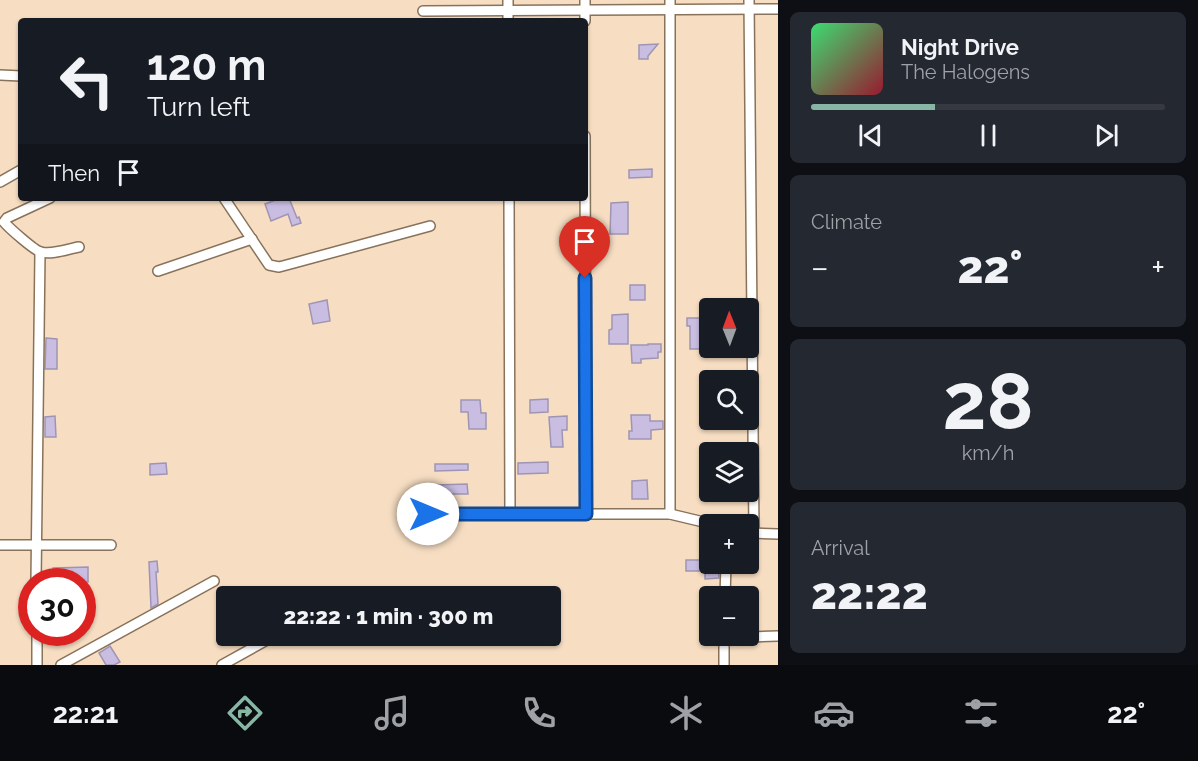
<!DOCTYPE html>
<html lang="en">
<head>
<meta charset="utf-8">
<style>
  :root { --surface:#171b24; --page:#242831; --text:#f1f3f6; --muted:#9ea1a6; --line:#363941; --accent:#87b6a5 }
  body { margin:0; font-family:Raleway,sans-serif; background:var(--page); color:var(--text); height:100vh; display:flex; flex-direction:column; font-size:22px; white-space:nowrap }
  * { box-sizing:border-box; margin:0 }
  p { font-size:20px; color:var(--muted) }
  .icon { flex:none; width:33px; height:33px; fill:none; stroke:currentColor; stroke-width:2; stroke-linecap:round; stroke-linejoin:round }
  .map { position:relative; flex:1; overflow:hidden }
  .details { display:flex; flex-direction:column; gap:12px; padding:12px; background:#0d0f14; width:420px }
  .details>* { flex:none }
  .banner { position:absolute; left:18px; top:18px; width:570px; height:183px; border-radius:6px; box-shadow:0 2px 4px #0004; background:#171b24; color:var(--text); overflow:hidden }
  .needle { width:39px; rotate:359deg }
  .tools { position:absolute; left:699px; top:298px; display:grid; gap:12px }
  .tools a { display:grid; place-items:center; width:60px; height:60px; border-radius:6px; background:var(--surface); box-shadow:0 2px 4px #0004; font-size:30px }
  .speed { position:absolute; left:18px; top:568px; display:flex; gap:12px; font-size:30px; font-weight:700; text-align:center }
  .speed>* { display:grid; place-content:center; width:78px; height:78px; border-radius:50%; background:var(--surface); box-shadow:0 2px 4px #0004; line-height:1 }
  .speed .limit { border:9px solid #d22; background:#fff; color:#111 }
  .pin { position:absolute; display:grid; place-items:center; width:51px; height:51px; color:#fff; margin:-62px -26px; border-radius:50% 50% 50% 0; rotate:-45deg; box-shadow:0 0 6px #0007 }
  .pin .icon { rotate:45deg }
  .me { position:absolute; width:66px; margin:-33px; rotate:90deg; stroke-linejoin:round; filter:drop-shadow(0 0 4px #0008) }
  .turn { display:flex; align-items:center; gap:21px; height:126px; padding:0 30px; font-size:27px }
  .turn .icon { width:78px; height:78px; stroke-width:2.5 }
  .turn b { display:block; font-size:42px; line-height:51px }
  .then { display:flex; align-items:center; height:57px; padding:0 30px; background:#0003; gap:12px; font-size:22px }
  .big { font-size:45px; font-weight:800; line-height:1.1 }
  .details .card { flex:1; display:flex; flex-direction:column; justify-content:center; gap:9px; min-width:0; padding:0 21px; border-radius:9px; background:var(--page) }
  .details .dial { align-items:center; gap:0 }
  .dial b { font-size:78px; line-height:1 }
  .song { display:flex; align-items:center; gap:18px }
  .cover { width:72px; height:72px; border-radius:9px; background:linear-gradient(135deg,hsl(140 70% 55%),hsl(350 70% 35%)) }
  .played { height:6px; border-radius:3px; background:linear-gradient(90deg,var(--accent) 35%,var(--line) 35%) }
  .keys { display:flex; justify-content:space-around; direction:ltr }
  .heat { display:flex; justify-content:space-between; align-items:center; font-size:33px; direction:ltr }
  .trip { position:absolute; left:216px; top:586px; width:345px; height:60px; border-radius:6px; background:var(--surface); box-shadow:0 2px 4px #0004; font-weight:800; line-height:60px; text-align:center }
  .dock { display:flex; height:96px; justify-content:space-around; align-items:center; background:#090b0e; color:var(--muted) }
  .dock .icon { width:42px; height:42px }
  .dock .selected { color:var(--accent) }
  .dock b { font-size:27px; color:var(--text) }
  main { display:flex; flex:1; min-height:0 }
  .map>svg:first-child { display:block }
  .building { fill:#c9bde1; stroke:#9f95b3; stroke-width:1.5 }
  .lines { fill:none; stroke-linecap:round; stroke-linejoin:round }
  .street-casing { stroke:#88725a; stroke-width:12 }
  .street { stroke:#fff; stroke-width:9 }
  .route-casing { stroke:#114b97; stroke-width:15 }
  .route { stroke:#1a73e8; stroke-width:10 }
</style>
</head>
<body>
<main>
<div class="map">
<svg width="778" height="665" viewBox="0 0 778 665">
  <rect width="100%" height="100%" fill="#f7dec3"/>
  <!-- building -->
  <g class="building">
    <path d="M658,44L648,56V59H639V45Z"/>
    <path d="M652,169V177L629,178V170Z"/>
    <path d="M281,198H289L297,218L299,217L301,223L292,226L288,214L271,221L265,204Z"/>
    <path d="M628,202V234H610L611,203Z"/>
    <rect x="630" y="285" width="15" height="15"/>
    <path d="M327,300L330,321L313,324L309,304Z"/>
    <path d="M628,314V344H609V330L612,329V315Z"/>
    <path d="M687,318H710L709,349H690V326H687Z"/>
    <path d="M46,338L57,339V369H45Z"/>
    <path d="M648,344H661V352H658V358L641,359V363H632L631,345H648Z"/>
    <path d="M548,399V412L530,413V400Z"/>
    <path d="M461,400H480L481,413H486V429H469L468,412H461Z"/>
    <path d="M631,415H650V421H663V429L651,430V439H629V431H632Z"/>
    <path d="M55,416L56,437H45V417Z"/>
    <path d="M567,416V430H562L563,447H551L549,417Z"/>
    <path d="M548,462V473L518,474V463Z"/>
    <path d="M166,463L167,474L150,475V464Z"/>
    <path d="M435,464H468V470L435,471Z"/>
    <path d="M647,480L648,499H632V481Z"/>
    <path d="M467,484L468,494H436V485Z"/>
    <path d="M686,560H710V564H718L719,578L705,579V571H686Z"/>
    <path d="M157,561L158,572H156L158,604L151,608L149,562Z"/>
    <path d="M88,567V582H79V576L62,577V582H54L53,568Z"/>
    <path d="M110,646L120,662L114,665H106L99,653Z"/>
  </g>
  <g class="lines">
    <defs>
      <g id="street">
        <path d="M508,0V21"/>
        <path d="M585,0V21"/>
        <path d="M670,0V514"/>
        <path d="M749,0L754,534"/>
        <path d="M423,11L778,9"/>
        <path d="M0,75L21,76"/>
        <path d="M585,136L586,514"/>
        <path d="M0,182L21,170"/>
        <path d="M50,198L7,218L4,222C9,228 35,251 41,252C52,255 68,249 79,247"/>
        <path d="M224,198L269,265L279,267L294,263L430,226"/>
        <path d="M509,198L510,514"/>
        <path d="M158,271L252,239"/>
        <path d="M428,514H670L716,525"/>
        <path d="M751,533L778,534"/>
        <path d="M0,545H111"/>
        <path d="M36,582L40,252"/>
        <path d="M725,597L726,564"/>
        <path d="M37,633V665"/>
        <path d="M724,638L778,636"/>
        <path d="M61,665L214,581"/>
        <path d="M222,665L274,636"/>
        <path d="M724,665V636"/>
      </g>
    </defs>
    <!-- street casing -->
    <use href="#street" class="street-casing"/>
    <!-- street -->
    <use href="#street" class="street"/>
  </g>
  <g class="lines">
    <defs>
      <path id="route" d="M428,514H586L585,278"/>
    </defs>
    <!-- route casing -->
    <use href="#route" class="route-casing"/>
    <!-- route -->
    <use href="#route" class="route"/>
  </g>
</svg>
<div class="tools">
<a><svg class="needle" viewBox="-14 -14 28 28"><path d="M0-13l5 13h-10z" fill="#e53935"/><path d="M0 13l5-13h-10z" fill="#9ea1a6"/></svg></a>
<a><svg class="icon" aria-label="search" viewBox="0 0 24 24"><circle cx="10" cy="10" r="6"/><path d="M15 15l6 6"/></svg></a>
<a><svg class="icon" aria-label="layers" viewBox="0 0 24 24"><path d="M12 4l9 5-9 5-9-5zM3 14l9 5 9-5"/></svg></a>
<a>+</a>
<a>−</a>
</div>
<div class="speed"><div class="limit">30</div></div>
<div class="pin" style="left:585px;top:278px;background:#d93025"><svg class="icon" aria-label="arrive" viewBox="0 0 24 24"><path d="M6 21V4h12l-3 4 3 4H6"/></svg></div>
<svg class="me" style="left:428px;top:514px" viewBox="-20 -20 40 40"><circle r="19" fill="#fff"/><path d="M0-13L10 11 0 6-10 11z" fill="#1a73e8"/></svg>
<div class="trip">22:22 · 1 min · 300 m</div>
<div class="banner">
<div class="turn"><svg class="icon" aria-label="left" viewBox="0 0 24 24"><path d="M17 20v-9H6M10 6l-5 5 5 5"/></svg><div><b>120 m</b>Turn left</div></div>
<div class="then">Then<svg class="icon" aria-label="arrive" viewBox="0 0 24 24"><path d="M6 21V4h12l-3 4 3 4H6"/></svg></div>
</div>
</div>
<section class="details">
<div class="card">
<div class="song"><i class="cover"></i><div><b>Night Drive</b><p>The Halogens</p></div></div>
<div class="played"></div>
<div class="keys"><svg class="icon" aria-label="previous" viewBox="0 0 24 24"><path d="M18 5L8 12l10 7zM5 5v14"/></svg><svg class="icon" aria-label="pause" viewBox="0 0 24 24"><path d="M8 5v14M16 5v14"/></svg><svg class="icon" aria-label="next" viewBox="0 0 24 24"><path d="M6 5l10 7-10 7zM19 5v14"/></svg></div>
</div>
<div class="card"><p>Climate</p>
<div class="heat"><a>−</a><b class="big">22°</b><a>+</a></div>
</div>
<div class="card dial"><b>28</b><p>km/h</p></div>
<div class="card"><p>Arrival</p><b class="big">22:22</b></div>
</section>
</main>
<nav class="dock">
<b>22:21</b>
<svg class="icon selected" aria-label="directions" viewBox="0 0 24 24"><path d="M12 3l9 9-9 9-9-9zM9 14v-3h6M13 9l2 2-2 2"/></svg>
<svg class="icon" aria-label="music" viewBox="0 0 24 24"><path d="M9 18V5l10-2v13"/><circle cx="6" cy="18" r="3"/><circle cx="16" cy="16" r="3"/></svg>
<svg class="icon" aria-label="phone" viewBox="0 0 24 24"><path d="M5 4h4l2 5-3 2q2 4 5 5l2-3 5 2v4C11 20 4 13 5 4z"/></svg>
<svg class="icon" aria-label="climate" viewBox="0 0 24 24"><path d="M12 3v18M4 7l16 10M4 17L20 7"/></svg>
<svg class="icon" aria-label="car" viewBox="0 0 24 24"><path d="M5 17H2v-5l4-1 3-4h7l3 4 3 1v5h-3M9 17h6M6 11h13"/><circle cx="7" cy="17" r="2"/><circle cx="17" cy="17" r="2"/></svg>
<svg class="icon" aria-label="filters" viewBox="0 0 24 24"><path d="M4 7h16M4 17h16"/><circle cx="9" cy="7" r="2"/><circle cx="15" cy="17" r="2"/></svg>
<b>22°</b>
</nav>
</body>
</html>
